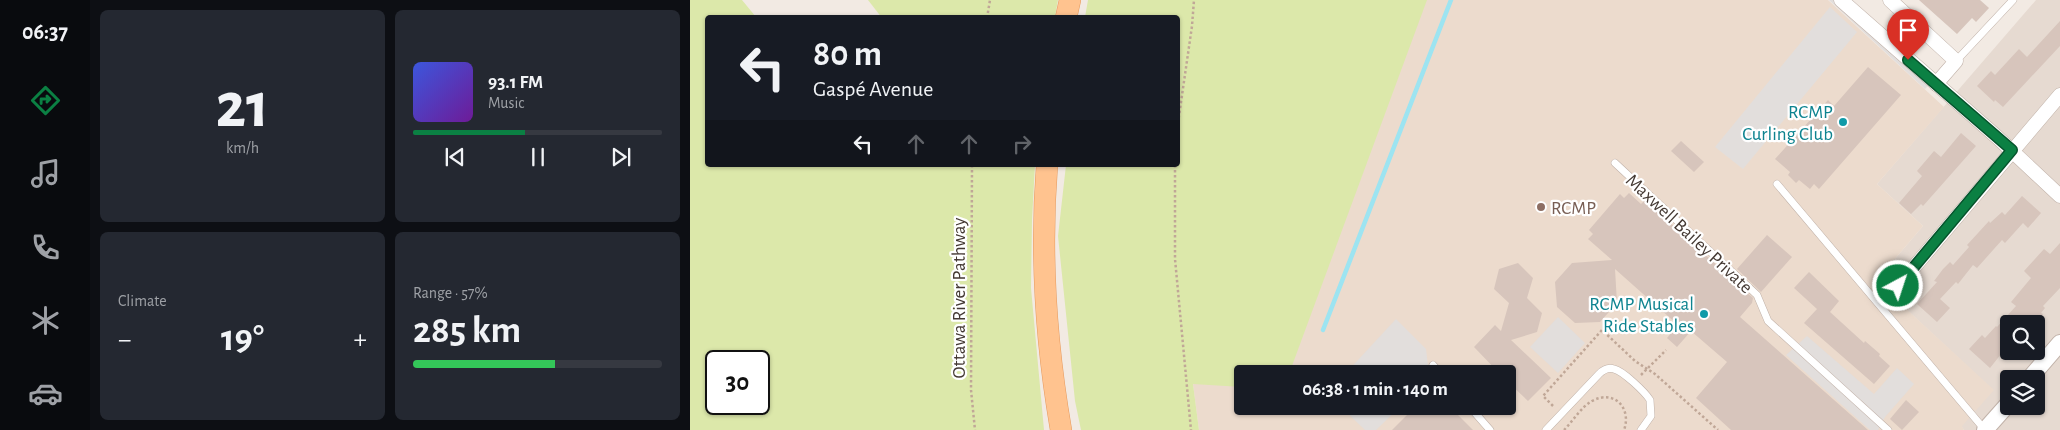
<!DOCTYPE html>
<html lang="en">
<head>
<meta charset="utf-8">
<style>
  :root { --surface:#171b24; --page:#242831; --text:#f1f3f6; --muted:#9ea1a6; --line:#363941; --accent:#0b8043 }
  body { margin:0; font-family:"Alegreya Sans",sans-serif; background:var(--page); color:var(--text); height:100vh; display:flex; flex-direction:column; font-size:19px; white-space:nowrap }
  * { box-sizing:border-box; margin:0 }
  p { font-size:16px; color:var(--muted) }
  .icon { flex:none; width:28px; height:28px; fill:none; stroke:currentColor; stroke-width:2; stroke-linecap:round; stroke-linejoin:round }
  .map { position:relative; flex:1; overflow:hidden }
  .drawer { display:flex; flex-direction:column; gap:10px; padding:10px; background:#0d0f14; width:600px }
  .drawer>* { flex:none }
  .guide { position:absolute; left:15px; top:15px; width:475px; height:152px; border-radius:5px; box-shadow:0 1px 4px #0004; background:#171b24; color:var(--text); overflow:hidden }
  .fabs { position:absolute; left:1310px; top:315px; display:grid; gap:10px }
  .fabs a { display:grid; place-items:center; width:45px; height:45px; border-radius:5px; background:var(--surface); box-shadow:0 1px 4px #0004; font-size:25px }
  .speed { position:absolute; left:15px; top:350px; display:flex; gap:10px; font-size:25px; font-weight:700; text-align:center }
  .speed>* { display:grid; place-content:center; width:65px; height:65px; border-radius:50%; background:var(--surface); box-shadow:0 1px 4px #0004; line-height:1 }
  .speed .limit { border:2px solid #111; border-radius:8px; background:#fff; color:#111 }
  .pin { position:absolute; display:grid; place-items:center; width:42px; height:42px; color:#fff; margin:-51px -21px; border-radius:50% 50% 50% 0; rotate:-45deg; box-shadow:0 0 5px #0007 }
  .pin .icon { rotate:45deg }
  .me { position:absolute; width:55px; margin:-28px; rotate:40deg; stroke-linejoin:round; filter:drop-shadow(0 0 4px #0008) }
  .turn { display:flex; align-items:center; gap:18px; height:105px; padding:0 25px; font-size:22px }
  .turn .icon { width:65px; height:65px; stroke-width:2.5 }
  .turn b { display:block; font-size:35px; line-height:42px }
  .lanes { display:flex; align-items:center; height:48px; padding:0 25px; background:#0003; justify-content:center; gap:25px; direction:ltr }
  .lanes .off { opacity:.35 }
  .big { font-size:38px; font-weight:600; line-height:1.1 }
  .drawer .widget { flex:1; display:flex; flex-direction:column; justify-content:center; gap:8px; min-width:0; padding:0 18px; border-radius:8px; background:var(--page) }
  .drawer .dial { align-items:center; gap:0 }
  .dial b { font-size:65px; line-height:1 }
  .song { display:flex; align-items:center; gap:15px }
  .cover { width:60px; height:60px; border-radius:8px; background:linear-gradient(135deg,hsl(230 70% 55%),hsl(280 70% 35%)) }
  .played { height:5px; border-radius:2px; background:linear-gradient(90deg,var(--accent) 45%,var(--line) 45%) }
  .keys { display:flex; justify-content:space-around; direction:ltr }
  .heat { display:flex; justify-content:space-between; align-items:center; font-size:28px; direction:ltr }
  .charge { height:8px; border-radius:4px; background:linear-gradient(90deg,#34c759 57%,var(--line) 0) }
  .drawer .tiles { flex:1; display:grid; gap:10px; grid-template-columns:repeat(2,1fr) }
  .trip { position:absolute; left:544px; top:365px; width:282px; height:50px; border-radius:5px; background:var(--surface); box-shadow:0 1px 4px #0004; font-weight:600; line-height:50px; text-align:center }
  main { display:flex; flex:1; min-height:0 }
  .dock { display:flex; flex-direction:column; width:90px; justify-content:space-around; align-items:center; background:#090b0e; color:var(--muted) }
  .dock .icon { width:35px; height:35px }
  .dock .on { color:var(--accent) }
  .dock b { font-size:22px; color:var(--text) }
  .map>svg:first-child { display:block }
  .residential { fill:#e6dad1; fill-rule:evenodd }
  .education { fill:#ecdbcd; fill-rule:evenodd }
  .green { fill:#dce8aa; fill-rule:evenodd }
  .parking { fill:#e2dedc }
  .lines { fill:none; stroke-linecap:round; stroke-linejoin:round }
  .stream { stroke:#9de4f1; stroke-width:4.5 }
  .building { fill:#d7c5bc }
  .service-casing { stroke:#c1b2a9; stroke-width:8 }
  .minor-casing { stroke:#c1b2a9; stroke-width:15 }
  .tertiary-casing { stroke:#c1b2a9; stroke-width:18 }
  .primary-casing { stroke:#e69a5e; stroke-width:22 }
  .path { stroke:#c0a797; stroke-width:2.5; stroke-dasharray:2.5 2.5; stroke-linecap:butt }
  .service { stroke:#fff; stroke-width:7 }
  .minor { stroke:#fff; stroke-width:14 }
  .tertiary { stroke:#fff; stroke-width:16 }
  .primary { stroke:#ffc38f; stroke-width:21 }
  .route-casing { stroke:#07532c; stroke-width:12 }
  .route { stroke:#0b8043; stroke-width:9 }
  .culture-dot { fill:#0f9aa8; stroke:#fff; stroke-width:2 }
  .education-dot { fill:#8d6e63; stroke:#fff; stroke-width:2 }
  .labels { text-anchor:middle; stroke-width:4.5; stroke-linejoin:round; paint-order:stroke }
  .culture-label { font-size:19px; fill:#0d838f; stroke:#fff; text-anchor:end }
  .education-label { font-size:19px; fill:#785e54; stroke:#fff; text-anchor:start }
  .street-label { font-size:19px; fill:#443933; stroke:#fff }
</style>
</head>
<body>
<main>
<nav class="dock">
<b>06:37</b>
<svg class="icon on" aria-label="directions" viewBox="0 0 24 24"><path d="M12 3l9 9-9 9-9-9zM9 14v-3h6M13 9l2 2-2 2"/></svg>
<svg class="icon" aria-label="music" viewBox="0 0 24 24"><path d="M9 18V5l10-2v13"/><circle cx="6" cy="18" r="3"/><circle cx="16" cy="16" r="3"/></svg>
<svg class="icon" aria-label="phone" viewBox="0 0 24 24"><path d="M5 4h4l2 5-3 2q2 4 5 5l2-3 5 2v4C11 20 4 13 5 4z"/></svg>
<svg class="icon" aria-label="climate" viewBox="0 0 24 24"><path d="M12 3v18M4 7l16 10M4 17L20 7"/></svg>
<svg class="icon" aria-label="car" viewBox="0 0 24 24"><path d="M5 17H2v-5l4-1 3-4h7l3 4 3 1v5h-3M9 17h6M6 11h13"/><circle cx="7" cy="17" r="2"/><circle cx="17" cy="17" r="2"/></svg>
</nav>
<section class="drawer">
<div class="tiles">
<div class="widget dial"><b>21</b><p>km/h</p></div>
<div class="widget">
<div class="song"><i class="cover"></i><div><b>93.1 FM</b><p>Music</p></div></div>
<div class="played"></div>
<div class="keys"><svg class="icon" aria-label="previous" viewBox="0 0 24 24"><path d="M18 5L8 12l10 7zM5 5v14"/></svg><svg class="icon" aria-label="pause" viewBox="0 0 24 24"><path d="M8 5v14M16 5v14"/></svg><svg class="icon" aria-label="next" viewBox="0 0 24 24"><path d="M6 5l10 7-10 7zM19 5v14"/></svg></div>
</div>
<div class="widget"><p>Climate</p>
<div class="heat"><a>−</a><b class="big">19°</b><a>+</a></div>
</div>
<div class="widget"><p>Range · 57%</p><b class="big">285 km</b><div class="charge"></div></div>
</div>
</section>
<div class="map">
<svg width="1370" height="430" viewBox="0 0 1370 430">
  <rect width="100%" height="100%" fill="#f2eae3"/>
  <!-- residential -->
  <path class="residential" d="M1346,0H1370V430H1274L1271,426L1303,390L1186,281L1233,226L1187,184ZM1319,324H1346V351H1319ZM1319,379H1346V406H1319Z"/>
  <!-- education -->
  <path class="education" d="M513,0H1138L1254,107L1187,184L1233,226L1186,281L1304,390L1272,426L1274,430H509L503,384ZM552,374H818V406H552Z"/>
  <!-- green -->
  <g class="green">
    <path d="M0,0H52L66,17L18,18V165H345L342,220L341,288L354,430H0ZM26,361H69V404H26Z"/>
    <path d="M178,0H368L365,17L192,18Z"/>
    <path d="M398,0H737L599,374H552V387L503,384L509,430H391L385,401L368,236L376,165H488V18L395,17Z"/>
  </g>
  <!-- parking -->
  <g class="parking">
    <path d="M1139,0H1145L1238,86L1235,89Z"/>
    <path d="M1140,7L1167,32L1053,169L1025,147Z"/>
    <path d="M868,317L895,343L868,373L840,347Z"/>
    <path d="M706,319L736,349L739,374H655Z"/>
    <path d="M1117,336L1184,394L1207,368L1224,384L1195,417L1188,430H1180L1096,355Z"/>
    <path d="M650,406H711L686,430H675Z"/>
  </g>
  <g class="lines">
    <!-- stream -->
    <path class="stream" d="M633,330L761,0"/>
  </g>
  <!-- building -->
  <g class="building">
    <path d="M1229,0H1290L1299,8L1286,22L1282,18L1267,34Z"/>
    <path d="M1370,21V46L1313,107L1305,100L1304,102L1287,86L1301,71L1305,75L1329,49L1337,57Z"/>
    <path d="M1178,67L1211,95L1129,189L1124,184L1120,189L1109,180L1106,183L1098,175L1100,172L1085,159L1138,100L1144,106Z"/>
    <path d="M1271,133L1286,146L1233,206L1231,204L1221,214L1209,203L1232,176L1227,171L1244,151L1251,157Z"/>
    <path d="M991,141L1014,162L1004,172L981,151Z"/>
    <path d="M939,193L951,204L955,200L1063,298L1062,303L1050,317L1178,430H1041L1006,398L1037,362L1001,331L987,347L977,338L988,325L925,269L927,303L910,322L885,323L867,307L865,282L882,263L922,260L898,239L903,234L899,230L930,194L934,198Z"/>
    <path d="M1332,196L1351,213L1338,228L1333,223L1315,243L1312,240L1287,268L1283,265L1268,284L1266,282L1250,299L1260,308L1247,322L1227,304L1247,282L1244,281L1253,269L1260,262L1263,265L1279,247L1277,245L1299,221L1300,223L1312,212L1315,215Z"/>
    <path d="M1077,235L1102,257L1071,292L1047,269Z"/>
    <path d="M1370,243V288L1353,306L1355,308L1351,313L1353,314L1346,324H1319V344L1300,368L1279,349L1292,335L1295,338L1306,326L1307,327L1326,306L1321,302L1341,278L1334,271L1354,249L1360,254Z"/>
    <path d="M828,263L843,278L837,298L852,313L847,332L821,340L861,378L838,401L818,382V374H810L784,347L805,325L811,331L819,303L804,289L809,269Z"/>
    <path d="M1119,272L1149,301L1140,312L1174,343L1175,341L1190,354L1189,356L1200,366L1184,384L1114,323L1127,309L1104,288Z"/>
    <path d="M1216,400L1229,412L1212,430L1200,419Z"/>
    <path d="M726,406H759L783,430H702Z"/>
  </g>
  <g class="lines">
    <defs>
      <g id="service">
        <path d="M1266,61L1323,0"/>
        <path d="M925,163L1067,295L1078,321L1198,430"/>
        <path d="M1087,184L1295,430"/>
        <path d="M743,365L751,374"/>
        <path d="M779,406L800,430"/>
        <path d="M856,430L909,374C913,370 918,367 924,369C933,371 955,392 960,400L961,416L951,430"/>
      </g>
      <g id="minor">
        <path d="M1151,0L1307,137L1370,196"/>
        <path d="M1200,0L1266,61L1246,84"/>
        <path d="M1208,286L1370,95"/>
      </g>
      <g id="tertiary">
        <path d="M1339,379L1370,343"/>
        <path d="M1295,430L1319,403"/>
      </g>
      <g id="primary">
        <path d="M376,18L380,0"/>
        <path d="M357,165C350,254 356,343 371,430"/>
      </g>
    </defs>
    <!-- service casing -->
    <use href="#service" class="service-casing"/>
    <!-- minor casing -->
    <use href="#minor" class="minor-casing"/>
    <!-- tertiary casing -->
    <use href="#tertiary" class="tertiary-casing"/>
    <!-- primary casing -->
    <use href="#primary" class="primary-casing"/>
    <!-- path -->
    <g class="path">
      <path d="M297,18L300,0"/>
      <path d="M488,123L502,26L504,0"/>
      <path d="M282,165L281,390L285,430"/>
      <path d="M485,165V259L501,430"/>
      <path d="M951,375L976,350"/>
      <path d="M863,406L853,396L912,330L945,361L965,374L1028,430"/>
      <path d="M874,430C883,421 891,407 902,401C924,389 942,408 934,430"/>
    </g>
    <!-- service -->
    <use href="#service" class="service"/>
    <!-- minor -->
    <use href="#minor" class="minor"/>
    <!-- tertiary -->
    <use href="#tertiary" class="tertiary"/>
    <!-- primary -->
    <use href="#primary" class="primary"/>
  </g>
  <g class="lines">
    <defs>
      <path id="route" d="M1208,286L1322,150L1218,60"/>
    </defs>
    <!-- route casing -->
    <use href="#route" class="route-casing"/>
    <!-- route -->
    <use href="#route" class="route"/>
  </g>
  <!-- markers -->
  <g class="culture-dot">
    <circle cx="1153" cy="122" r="5"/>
    <circle cx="1014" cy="314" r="5"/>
  </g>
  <circle class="education-dot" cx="851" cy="207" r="5"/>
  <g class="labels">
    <!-- culture labels -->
    <g class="culture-label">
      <text x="1143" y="118">RCMP<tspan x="1143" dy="22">Curling Club</tspan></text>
      <text x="1004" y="310">RCMP Musical<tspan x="1004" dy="22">Ride Stables</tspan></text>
    </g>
    <!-- education labels -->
    <g class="education-label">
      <text x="861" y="214">RCMP</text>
    </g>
    <!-- street labels -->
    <g class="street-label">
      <text transform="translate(1000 233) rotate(43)" y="7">Maxwell Bailey Private</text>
      <text transform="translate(268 298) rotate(-90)" y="7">Ottawa River Pathway</text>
    </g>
  </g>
</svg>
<div class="fabs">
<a><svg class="icon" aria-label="search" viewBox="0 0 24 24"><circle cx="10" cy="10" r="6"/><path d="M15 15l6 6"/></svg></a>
<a><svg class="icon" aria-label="layers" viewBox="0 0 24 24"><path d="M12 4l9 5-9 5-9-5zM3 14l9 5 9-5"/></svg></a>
</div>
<div class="speed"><div class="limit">30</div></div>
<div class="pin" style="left:1218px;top:60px;background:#d93025"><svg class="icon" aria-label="arrive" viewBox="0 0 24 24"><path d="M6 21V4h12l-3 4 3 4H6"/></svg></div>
<svg class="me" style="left:1208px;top:286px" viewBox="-20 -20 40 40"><circle r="17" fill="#0b8043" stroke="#fff" stroke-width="3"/><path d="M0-11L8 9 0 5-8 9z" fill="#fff"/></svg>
<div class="trip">06:38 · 1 min · 140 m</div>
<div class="guide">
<div class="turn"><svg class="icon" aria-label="left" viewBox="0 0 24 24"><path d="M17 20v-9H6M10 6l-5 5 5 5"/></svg><div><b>80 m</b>Gaspé Avenue</div></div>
<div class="lanes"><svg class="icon" aria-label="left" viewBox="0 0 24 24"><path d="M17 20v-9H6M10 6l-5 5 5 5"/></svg><svg class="icon off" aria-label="ahead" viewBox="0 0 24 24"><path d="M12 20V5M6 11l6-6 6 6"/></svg><svg class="icon off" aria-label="ahead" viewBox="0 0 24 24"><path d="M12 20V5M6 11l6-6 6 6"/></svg><svg class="icon off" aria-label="right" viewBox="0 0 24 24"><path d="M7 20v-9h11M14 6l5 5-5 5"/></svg></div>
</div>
</div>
</main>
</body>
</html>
